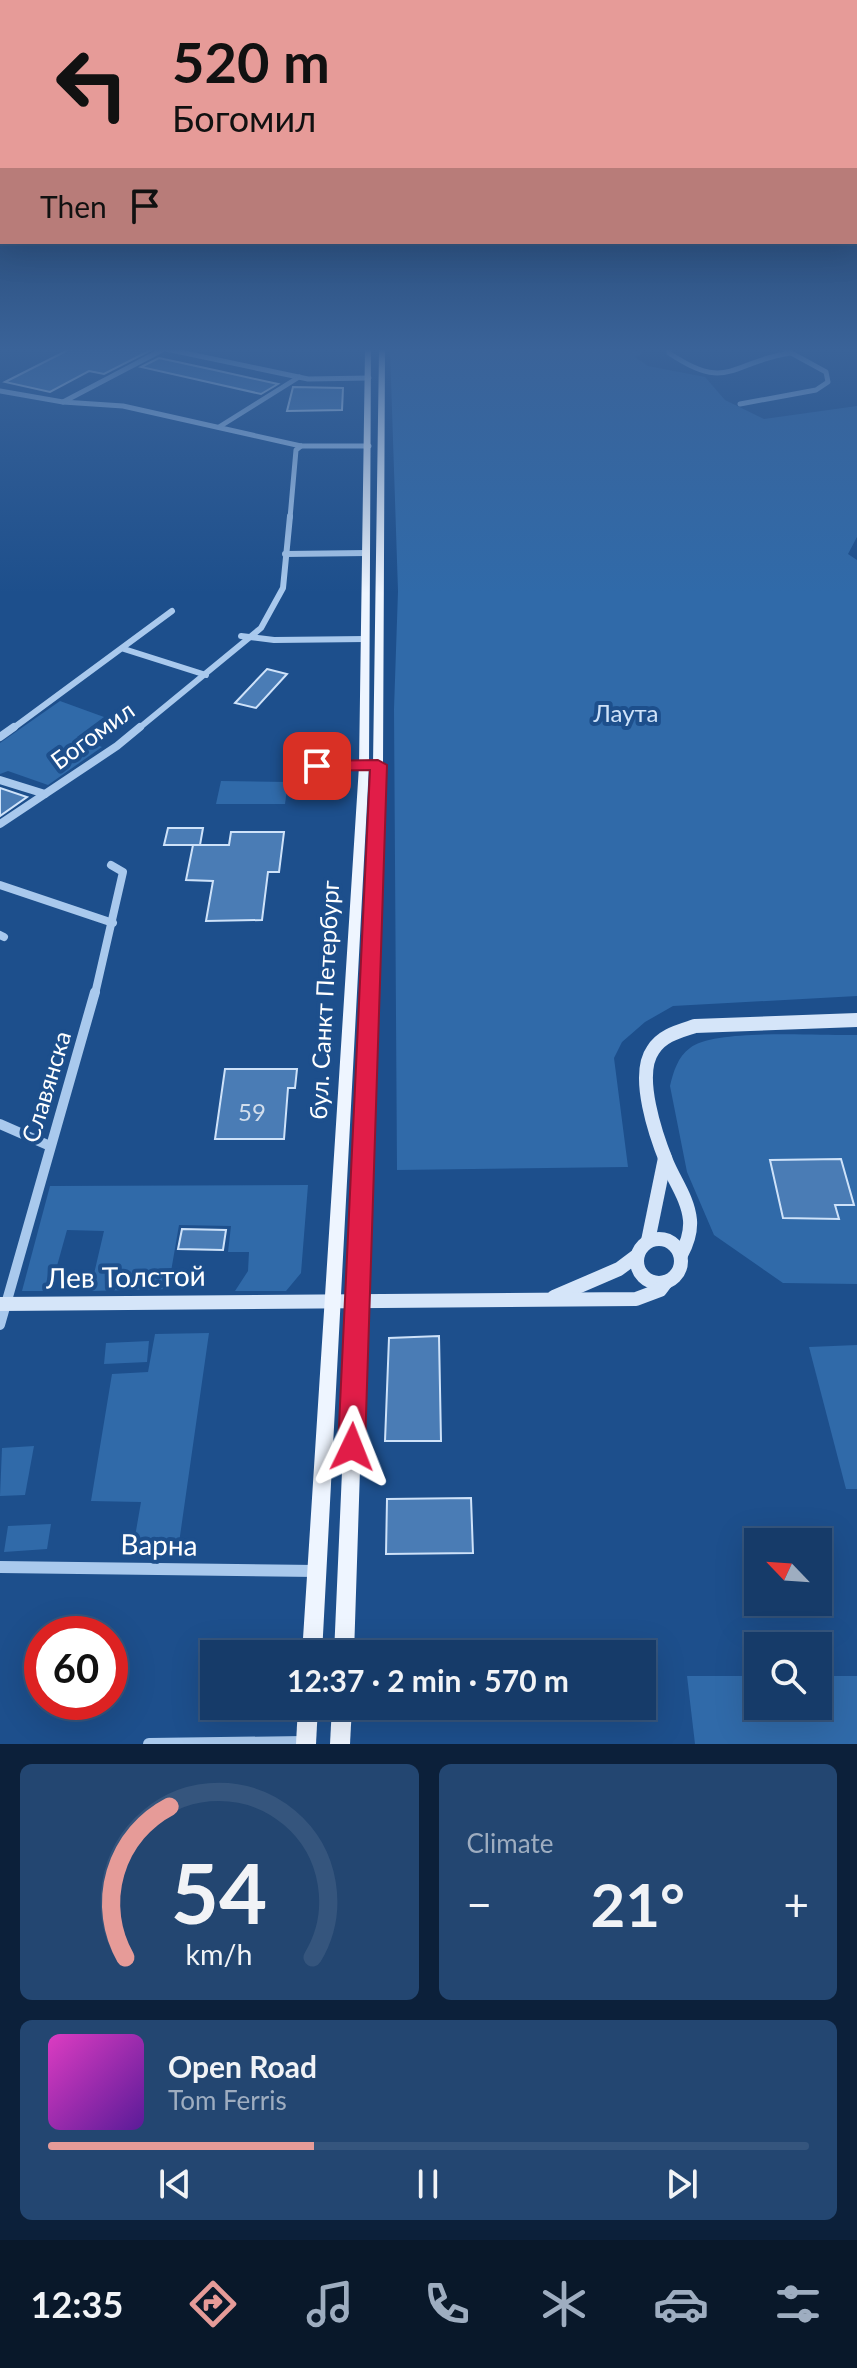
<!DOCTYPE html>
<html lang="en">
<head>
<meta charset="utf-8">
<style>
  :root { --surface:#163b69; --page:#234671; --text:#f1f3f6; --muted:#9eadc0; --line:#35557d; --accent:#e69b98 }
  body { margin:0; font-family:Lato,sans-serif; background:var(--page); color:var(--text); height:100vh; display:flex; flex-direction:column; font-size:30px; white-space:nowrap }
  * { box-sizing:border-box; margin:0 }
  p { font-size:26px; color:var(--muted) }
  .icon { flex:none; width:44px; height:44px; fill:none; stroke:currentColor; stroke-width:2; stroke-linecap:round; stroke-linejoin:round }
  .map { position:relative; height:1744px; overflow:hidden }
  .drawer { display:flex; flex-direction:column; gap:20px; padding:20px; background:#0c203a; flex:1 }
  .drawer>* { flex:none }
  .banner { position:absolute; left:0px; top:0px; width:858px; height:244px; box-shadow:0 8px 32px #0002,0 0 0 2px var(--line); background:#e69b98; color:#111; overflow:hidden }
  .needle { width:52px; rotate:295deg }
  .fabs { position:absolute; left:744px; top:1528px; display:grid; gap:16px }
  .fabs a { display:grid; place-items:center; width:88px; height:88px; border-radius:0px; background:var(--surface); box-shadow:0 8px 32px #0002,0 0 0 2px var(--line); font-size:40px }
  .speed { position:absolute; left:24px; top:1616px; display:flex; gap:16px; font-size:40px; font-weight:700; text-align:center }
  .speed>* { display:grid; place-content:center; width:104px; height:104px; border-radius:50%; background:var(--surface); box-shadow:0 8px 32px #0002,0 0 0 2px var(--line); line-height:1 }
  .speed .limit { border:12px solid #d22; background:#fff; color:#111 }
  .pin { position:absolute; display:grid; place-items:center; width:68px; height:68px; color:#fff; margin:-34px; border-radius:16px; box-shadow:0 4px 12px #0006 }
  .me { position:absolute; width:88px; margin:-44px; rotate:2deg; stroke-linejoin:round; filter:drop-shadow(0 0 6px #0008) }
  .turn { display:flex; align-items:center; gap:28px; height:168px; padding:0 40px; font-size:36px }
  .turn .icon { width:104px; height:104px; stroke-width:2.5 }
  .turn b { display:block; font-size:56px; line-height:68px }
  .then { display:flex; align-items:center; height:76px; padding:0 40px; background:#0003; gap:16px; font-size:30px }
  .big { font-size:60px; font-weight:700; line-height:1.1 }
  .drawer .tile { flex:1; display:flex; flex-direction:column; justify-content:center; gap:12px; min-width:0; padding:0 28px; border-radius:12px; background:var(--page) }
  .drawer .dial { align-items:center; gap:0 }
  .dial svg { height:208px; overflow:visible; fill:none; stroke:var(--line); stroke-width:7; stroke-linecap:round; text-anchor:middle }
  .dial text { fill:var(--text); stroke:none }
  .song { display:flex; align-items:center; gap:24px }
  .cover { width:96px; height:96px; border-radius:12px; background:linear-gradient(135deg,hsl(310 70% 55%),hsl(270 70% 35%)) }
  .played { height:8px; border-radius:4px; background:linear-gradient(90deg,var(--accent) 35%,var(--line) 35%) }
  .keys { display:flex; justify-content:space-around; direction:ltr }
  .heat { display:flex; justify-content:space-between; align-items:center; font-size:44px; direction:ltr }
  .drawer .tiles { flex:1; display:grid; gap:20px; grid-template-columns:1fr 1fr }
  .tile:last-child { grid-column:span 2 }
  .trip { position:absolute; left:200px; top:1640px; width:456px; height:80px; border-radius:0px; background:var(--surface); box-shadow:0 8px 32px #0002,0 0 0 2px var(--line); font-weight:700; line-height:80px; text-align:center }
  .tabs { display:flex; height:128px; justify-content:space-around; align-items:center; background:#09182a; color:var(--muted) }
  .tabs .icon { width:56px; height:56px }
  .tabs .selected { color:var(--accent) }
  .tabs b { font-size:36px; color:var(--text) }
  .map>svg:first-child { display:block }
  .green { fill:#306aa9 }
  .building { fill:#4a7cb5; stroke:#cee2f9; stroke-width:2 }
  .lines { fill:none; stroke-linecap:round; stroke-linejoin:round }
  .street-far4 { stroke:#a9c9ed; stroke-width:5 }
  .street-far3 { stroke:#a9c9ed; stroke-width:6 }
  .street-far2 { stroke:#a9c9ed; stroke-width:8 }
  .street-far1 { stroke:#a9c9ed; stroke-width:10 }
  .street { stroke:#a9c9ed; stroke-width:12 }
  .secondary { stroke:#d5e5f9; stroke-width:14 }
  .primary { fill:#eef5ff; fill-rule:evenodd }
  .route { fill:#e11d48; stroke:#92132f; stroke-width:2 }
  .labels { text-anchor:middle; stroke-width:8; stroke-linejoin:round; paint-order:stroke }
  .park-label { font-size:24px; fill:#cee2f9; stroke:#1d4f8c }
  .street-label { font-size:24px; fill:#fff; stroke:#1d4f8c }
  .near-number-label { font-size:24px; fill:#d2deec }
  .near-street-label { font-size:28px; fill:#fff; stroke:#1d4f8c }
</style>
</head>
<body>
<div class="map">
<svg width="857" height="1744" viewBox="0 0 857 1744">
  <rect width="100%" height="100%" fill="#1d4f8c"/>
  <!-- green -->
  <g class="green">
    <path d="M390,349H625L644,353L635,357L648,366L705,377L725,400L764,419L857,406V537L848,554L857,560V996L673,1006L645,1022L622,1042L614,1058L628,1167L397,1170L394,709L398,591Z"/>
    <path d="M60,701L104,717L77,737L102,747L48,785L8,771L0,774V743Z"/>
    <path d="M221,781L288,782L285,804H216Z"/>
    <path d="M857,1035V1284L783,1283L714,1235L687,1172L670,1086C673,1073 678,1056 690,1048C715,1028 821,1036 857,1035Z"/>
    <path d="M308,1185L301,1273L286,1291H235L248,1271L249,1252H228L231,1226L179,1225L168,1289L90,1291L104,1231L67,1230L50,1291H22L50,1186Z"/>
    <path d="M209,1333L177,1557L132,1554L141,1502L91,1501L112,1374L148,1372L155,1334Z"/>
    <path d="M149,1341L147,1362L104,1364L106,1343Z"/>
    <path d="M857,1345V1489H846L809,1347Z"/>
    <path d="M34,1446L25,1495L0,1496L2,1448Z"/>
    <path d="M51,1524L47,1549L4,1552L8,1526Z"/>
    <path d="M687,1676H758V1706H818V1676H857V1744H695Z"/>
  </g>
  <!-- building -->
  <g class="building">
    <path d="M70,349H153L104,374L89,371L50,392L5,382Z"/>
    <path d="M159,358L219,371L278,384L261,394L141,367Z"/>
    <path d="M293,387L343,388L342,410L287,411Z"/>
    <path d="M267,669L287,674L256,708L235,703Z"/>
    <path d="M0,788L27,797L0,816Z"/>
    <path d="M168,828H203L200,845H164Z"/>
    <path d="M231,832H284L279,872H268L262,920L206,921L213,881L186,880L193,845H229Z"/>
    <path d="M225,1069H297L295,1088H288L284,1139H215Z"/>
    <path d="M841,1159L854,1205H835L839,1219L783,1218L770,1160Z"/>
    <path d="M182,1229L226,1230L223,1250L178,1249Z"/>
    <path d="M439,1336L441,1441H385L389,1338Z"/>
    <path d="M471,1498L473,1553L386,1554L387,1499Z"/>
  </g>
  <g class="lines">
    <!-- street-far4 -->
    <g class="street-far4">
      <path d="M166,349L308,379L369,378"/>
      <path d="M669,349V353C728,393 731,362 790,353"/>
      <path d="M0,391L63,402L164,349"/>
      <path d="M63,402L123,406L301,446H369"/>
      <path d="M740,404L816,390L828,382L826,372L784,349"/>
      <path d="M219,427L299,377"/>
      <path d="M290,518L296,450L301,446"/>
    </g>
    <!-- street-far3 -->
    <g class="street-far3">
      <path d="M285,554L367,553"/>
      <path d="M241,636L274,640L366,639"/>
      <path d="M124,649L206,675"/>
      <path d="M12,729L172,611"/>
      <path d="M138,729L261,628L283,588L290,516"/>
    </g>
    <!-- street-far2 -->
    <g class="street-far2">
      <path d="M0,737L14,727"/>
      <path d="M317,766L378,765"/>
      <path d="M0,780L45,794"/>
      <path d="M0,824L117,746L140,727"/>
      <path d="M0,885L113,923"/>
      <path d="M0,935L4,937"/>
      <path d="M95,994L123,872L111,865"/>
    </g>
    <!-- street-far1 -->
    <g class="street-far1">
      <path d="M0,1124L50,1146"/>
      <path d="M0,1325L95,992"/>
    </g>
    <!-- street -->
    <g class="street">
      <path d="M0,1567L316,1571"/>
      <path d="M149,1744L304,1742"/>
    </g>
    <!-- secondary -->
    <g class="secondary">
      <circle cx="659" cy="1261" r="22"/>
      <path d="M648,1241L665,1158"/>
      <path d="M681,1255C687,1244 691,1233 690,1220C688,1199 675,1182 667,1163C656,1136 635,1075 653,1050C662,1035 680,1031 695,1026L857,1020"/>
      <path d="M554,1297L619,1269L635,1257"/>
      <path d="M0,1304L636,1299L660,1290L666,1282"/>
    </g>
    <!-- primary -->
    <g class="primary">
      <path d="M365,349H371L369,766L322,1654H302L359,766Z"/>
      <path d="M379,349H385L383,765L354,1654H334L373,765Z"/>
      <path d="M298,1706H318L316,1744H296Z"/>
      <path d="M332,1706H352L350,1744H330Z"/>
    </g>
  </g>
  <!-- sky -->
  <linearGradient id="sky" x2="0" y2="1"><stop stop-color="#102b4d"/><stop offset="0.59" stop-color="#3a6399"/><stop offset="1" stop-color="#3a6399" stop-opacity="0"/></linearGradient>
  <rect width="857" height="593" fill="url(#sky)"/>
  <!-- route -->
  <path class="route" d="M378,760L387,765L365,1447L361,1457L352,1460L342,1457L338,1447L370,770L317,771L309,766L317,761Z"/>
  <g class="labels">
    <!-- park labels -->
    <g class="park-label">
      <text x="626" y="722">Лаута</text>
    </g>
    <!-- street labels -->
    <g class="street-label">
      <text transform="translate(93 736) rotate(-36)" y="8">Богомил</text>
      <text transform="translate(325 1000) rotate(-87)" y="8">бул. Санкт Петербург</text>
      <text transform="translate(47 1087) rotate(-73)" y="8">Славянска</text>
    </g>
    <!-- near-number labels -->
    <g class="near-number-label">
      <text x="252" y="1121">59</text>
    </g>
    <!-- near-street labels -->
    <g class="near-street-label">
      <text transform="translate(126 1277) rotate(-1)" y="10">Лев Толстой</text>
      <text transform="translate(159 1545) rotate(1)" y="10">Варна</text>
    </g>
  </g>
</svg>
<div class="fabs">
<a><svg class="needle" viewBox="-14 -14 28 28"><path d="M0-13l5 13h-10z" fill="#e53935"/><path d="M0 13l5-13h-10z" fill="#9eadc0"/></svg></a>
<a><svg class="icon" aria-label="search" viewBox="0 0 24 24"><circle cx="10" cy="10" r="6"/><path d="M15 15l6 6"/></svg></a>
</div>
<div class="speed"><div class="limit">60</div></div>
<div class="pin" style="left:317px;top:766px;background:#d93025"><svg class="icon" aria-label="arrive" viewBox="0 0 24 24"><path d="M6 21V4h12l-3 4 3 4H6"/></svg></div>
<svg class="me" style="left:352px;top:1447px" viewBox="-20 -20 40 40"><path d="M0-17L14 15 0 8-14 15z" fill="#e11d48" stroke="#fff" stroke-width="4"/></svg>
<div class="trip">12:37 · 2 min · 570 m</div>
<div class="banner">
<div class="turn"><svg class="icon" aria-label="left" viewBox="0 0 24 24"><path d="M17 20v-9H6M10 6l-5 5 5 5"/></svg><div><b>520 m</b>Богомил</div></div>
<div class="then">Then<svg class="icon" aria-label="arrive" viewBox="0 0 24 24"><path d="M6 21V4h12l-3 4 3 4H6"/></svg></div>
</div>
</div>
<section class="drawer">
<div class="tiles">
<div class="tile dial"><svg viewBox="0 0 100 80">
<path d="M14 69A42 42 0 1 1 86 69"/>
<path d="M14 69A42 42 0 0 1 31 11" stroke="#e69b98"/>
<text x="50" y="56" font-size="32" font-weight="700">54</text>
<text x="50" y="72" font-size="11">km/h</text>
</svg></div>
<div class="tile"><p>Climate</p>
<div class="heat"><a>−</a><b class="big">21°</b><a>+</a></div>
</div>
<div class="tile">
<div class="song"><i class="cover"></i><div><b>Open Road</b><p>Tom Ferris</p></div></div>
<div class="played"></div>
<div class="keys"><svg class="icon" aria-label="previous" viewBox="0 0 24 24"><path d="M18 5L8 12l10 7zM5 5v14"/></svg><svg class="icon" aria-label="pause" viewBox="0 0 24 24"><path d="M8 5v14M16 5v14"/></svg><svg class="icon" aria-label="next" viewBox="0 0 24 24"><path d="M6 5l10 7-10 7zM19 5v14"/></svg></div>
</div>
</div>
</section>
<nav class="tabs">
<b>12:35</b>
<svg class="icon selected" aria-label="directions" viewBox="0 0 24 24"><path d="M12 3l9 9-9 9-9-9zM9 14v-3h6M13 9l2 2-2 2"/></svg>
<svg class="icon" aria-label="music" viewBox="0 0 24 24"><path d="M9 18V5l10-2v13"/><circle cx="6" cy="18" r="3"/><circle cx="16" cy="16" r="3"/></svg>
<svg class="icon" aria-label="phone" viewBox="0 0 24 24"><path d="M5 4h4l2 5-3 2q2 4 5 5l2-3 5 2v4C11 20 4 13 5 4z"/></svg>
<svg class="icon" aria-label="climate" viewBox="0 0 24 24"><path d="M12 3v18M4 7l16 10M4 17L20 7"/></svg>
<svg class="icon" aria-label="car" viewBox="0 0 24 24"><path d="M5 17H2v-5l4-1 3-4h7l3 4 3 1v5h-3M9 17h6M6 11h13"/><circle cx="7" cy="17" r="2"/><circle cx="17" cy="17" r="2"/></svg>
<svg class="icon" aria-label="filters" viewBox="0 0 24 24"><path d="M4 7h16M4 17h16"/><circle cx="9" cy="7" r="2"/><circle cx="15" cy="17" r="2"/></svg>
</nav>
</body>
</html>
